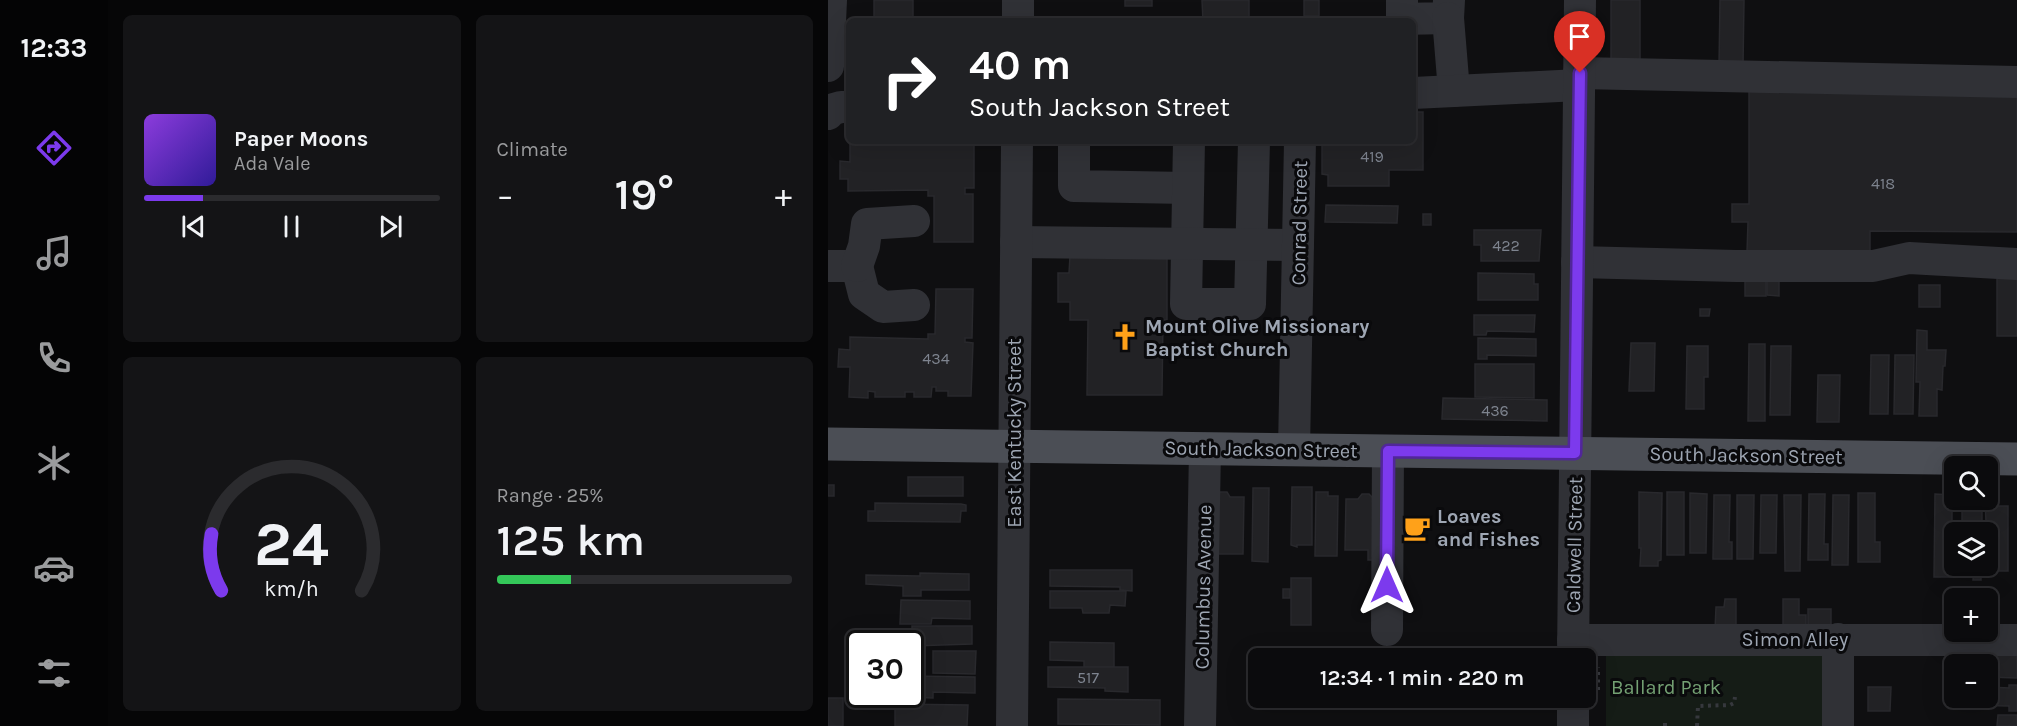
<!DOCTYPE html>
<html lang="en">
<head>
<meta charset="utf-8">
<style>
  :root { --surface:#0b0b0d; --page:#141416; --text:#f1f3f6; --muted:#9a9b9d; --line:#2b2b2e; --accent:#7c3aed }
  body { margin:0; font-family:Karla,sans-serif; background:var(--page); color:var(--text); height:100vh; display:flex; flex-direction:column; font-size:22px; white-space:nowrap }
  * { box-sizing:border-box; margin:0 }
  p { font-size:20px; color:var(--muted) }
  .icon { flex:none; width:33px; height:33px; fill:none; stroke:currentColor; stroke-width:2; stroke-linecap:round; stroke-linejoin:round }
  .map { position:relative; flex:1; overflow:hidden }
  .side { display:flex; flex-direction:column; gap:15px; padding:15px; background:#060607; width:720px }
  .side>* { flex:none }
  .banner { position:absolute; left:18px; top:18px; width:570px; height:126px; border-radius:9px; box-shadow:0 6px 24px #0002,0 0 0 2px var(--line); background:#202124; color:#fff; overflow:hidden }
  .fabs { position:absolute; left:1116px; top:456px; display:grid; gap:12px }
  .fabs a { display:grid; place-items:center; width:54px; height:54px; border-radius:9px; background:var(--surface); box-shadow:0 6px 24px #0002,0 0 0 2px var(--line); font-size:30px }
  .speed { position:absolute; left:18px; top:630px; display:flex; gap:12px; font-size:30px; font-weight:700; text-align:center }
  .speed>* { display:grid; place-content:center; width:78px; height:78px; border-radius:50%; background:var(--surface); box-shadow:0 6px 24px #0002,0 0 0 2px var(--line); line-height:1 }
  .speed .limit { border:3px solid #111; border-radius:9px; background:#fff; color:#111 }
  .pin { position:absolute; display:grid; place-items:center; width:51px; height:51px; color:#fff; margin:-62px -26px; border-radius:50% 50% 50% 0; rotate:-45deg; box-shadow:0 0 6px #0007 }
  .pin .icon { rotate:45deg }
  .me { position:absolute; width:66px; margin:-33px; rotate:0deg; stroke-linejoin:round; filter:drop-shadow(0 0 4px #0008) }
  .turn { display:flex; align-items:center; gap:21px; height:126px; padding:0 24px; font-size:27px }
  .turn .icon { width:78px; height:78px; stroke-width:2.5 }
  .turn b { display:block; font-size:42px; line-height:51px }
  .big { font-size:45px; font-weight:600; line-height:1.1 }
  .side .tile { flex:1; display:flex; flex-direction:column; justify-content:center; gap:9px; min-width:0; padding:0 21px; border-radius:9px; background:var(--page) }
  .side .dial { align-items:center; gap:0 }
  .dial svg { height:156px; overflow:visible; fill:none; stroke:var(--line); stroke-width:7; stroke-linecap:round; text-anchor:middle }
  .dial text { fill:var(--text); stroke:none }
  .song { display:flex; align-items:center; gap:18px }
  .cover { width:72px; height:72px; border-radius:9px; background:linear-gradient(135deg,hsl(270 70% 55%),hsl(250 70% 35%)) }
  .played { height:6px; border-radius:3px; background:linear-gradient(90deg,var(--accent) 20%,var(--line) 20%) }
  .keys { display:flex; justify-content:space-around; direction:ltr }
  .heat { display:flex; justify-content:space-between; align-items:center; font-size:33px; direction:ltr }
  .charge { height:9px; border-radius:4px; background:linear-gradient(90deg,#34c759 25%,var(--line) 0) }
  .side .tiles { flex:1; display:grid; gap:15px; grid-template-columns:repeat(2,1fr) }
  .trip { position:absolute; left:420px; top:648px; width:348px; height:60px; border-radius:9px; background:var(--surface); box-shadow:0 6px 24px #0002,0 0 0 2px var(--line); font-weight:600; line-height:60px; text-align:center }
  main { display:flex; flex:1; min-height:0 }
  .tab-bar { display:flex; flex-direction:column; width:108px; justify-content:space-around; align-items:center; background:#040405; color:var(--muted) }
  .tab-bar .icon { width:42px; height:42px }
  .tab-bar .selected { color:var(--accent) }
  .tab-bar b { font-size:27px; color:var(--text) }
  .map>svg:first-child { display:block }
  .green { fill:#151c16 }
  .building { fill:#222225; stroke:#29292d; stroke-width:1.5 }
  .lines { fill:none; stroke-linecap:round; stroke-linejoin:round }
  .path { stroke:#36383d; stroke-width:4; stroke-dasharray:3 4.5; stroke-linecap:butt }
  .minor { stroke:#303136; stroke-width:32 }
  .major { stroke:#4b4e55; stroke-width:33 }
  .route-casing { stroke:#51269a; stroke-width:15 }
  .route { stroke:#7c3aed; stroke-width:10 }
  .labels { text-anchor:middle; stroke-width:6; stroke-linejoin:round; paint-order:stroke }
  .number-label { font-size:16px; fill:#7e848f }
  .street-label { font-size:20px; fill:#9ea6b3; stroke:#0a0a0c }
  .poi-label { font-size:20px; font-weight:bold; fill:#9ea6b3; stroke:#0a0a0c; text-anchor:start }
  .park-label { font-size:20px; fill:#74a173; stroke:#0a0a0c }
</style>
</head>
<body>
<main>
<nav class="tab-bar">
<b>12:33</b>
<svg class="icon selected" aria-label="directions" viewBox="0 0 24 24"><path d="M12 3l9 9-9 9-9-9zM9 14v-3h6M13 9l2 2-2 2"/></svg>
<svg class="icon" aria-label="music" viewBox="0 0 24 24"><path d="M9 18V5l10-2v13"/><circle cx="6" cy="18" r="3"/><circle cx="16" cy="16" r="3"/></svg>
<svg class="icon" aria-label="phone" viewBox="0 0 24 24"><path d="M5 4h4l2 5-3 2q2 4 5 5l2-3 5 2v4C11 20 4 13 5 4z"/></svg>
<svg class="icon" aria-label="climate" viewBox="0 0 24 24"><path d="M12 3v18M4 7l16 10M4 17L20 7"/></svg>
<svg class="icon" aria-label="car" viewBox="0 0 24 24"><path d="M5 17H2v-5l4-1 3-4h7l3 4 3 1v5h-3M9 17h6M6 11h13"/><circle cx="7" cy="17" r="2"/><circle cx="17" cy="17" r="2"/></svg>
<svg class="icon" aria-label="filters" viewBox="0 0 24 24"><path d="M4 7h16M4 17h16"/><circle cx="9" cy="7" r="2"/><circle cx="15" cy="17" r="2"/></svg>
</nav>
<section class="side">
<div class="tiles">
<div class="tile">
<div class="song"><i class="cover"></i><div><b>Paper Moons</b><p>Ada Vale</p></div></div>
<div class="played"></div>
<div class="keys"><svg class="icon" aria-label="previous" viewBox="0 0 24 24"><path d="M18 5L8 12l10 7zM5 5v14"/></svg><svg class="icon" aria-label="pause" viewBox="0 0 24 24"><path d="M8 5v14M16 5v14"/></svg><svg class="icon" aria-label="next" viewBox="0 0 24 24"><path d="M6 5l10 7-10 7zM19 5v14"/></svg></div>
</div>
<div class="tile"><p>Climate</p>
<div class="heat"><a>−</a><b class="big">19°</b><a>+</a></div>
</div>
<div class="tile dial"><svg viewBox="0 0 100 80">
<path d="M14 69A42 42 0 1 1 86 69"/>
<path d="M14 69A42 42 0 0 1 9 40" stroke="#7c3aed"/>
<text x="50" y="56" font-size="32" font-weight="700">24</text>
<text x="50" y="72" font-size="11">km/h</text>
</svg></div>
<div class="tile"><p>Range · 25%</p><b class="big">125 km</b><div class="charge"></div></div>
</div>
</section>
<div class="map">
<svg width="1189" height="726" viewBox="0 0 1189 726">
  <rect width="100%" height="100%" fill="#0f0f11"/>
  <!-- green -->
  <path class="green" d="M778,645L1003,647V726H778Z"/>
  <!-- building -->
  <g class="building">
    <rect x="46" y="0" width="39" height="21"/>
    <rect x="297" y="0" width="27" height="6"/>
    <path d="M374,0H421V21H375Z"/>
    <rect x="476" y="0" width="15" height="16"/>
    <rect x="783" y="0" width="29" height="68"/>
    <path d="M892,0H916L915,67H891Z"/>
    <path d="M921,89L1189,91V232L1042,231V253L919,252L920,222H904V204H921Z"/>
    <path d="M585,112H595V170H561V186H500V175L494,174V142L585,141Z"/>
    <path d="M22,141H146V188H137V194H145V242H106V196H100V190L20,191V179H12V161L22,162Z"/>
    <path d="M498,205L570,206L569,223L497,222Z"/>
    <rect x="595" y="214" width="8" height="11"/>
    <path d="M646,230H713L711,261H653V245H646Z"/>
    <path d="M242,256H339V320H335L334,395H259L260,320H242V302H230V273H241Z"/>
    <path d="M650,273L706,274V284H710V300H650Z"/>
    <path d="M917,278L938,279V296H917Z"/>
    <path d="M939,278H951V296L939,295Z"/>
    <rect x="1169" y="278" width="20" height="58"/>
    <rect x="1091" y="285" width="21" height="22"/>
    <path d="M108,289H145L144,338H137V342L145,343L143,396H120V391H108V387H104L103,397H86V392H77V397H47V392L40,391V398L21,397L22,367H10L11,349L22,350V337L100,339V334H107Z"/>
    <path d="M872,309H882L881,316H872Z"/>
    <path d="M646,315H707L706,332L659,331L658,335H646Z"/>
    <path d="M1089,330L1099,331V350H1118L1117,366H1115L1114,390L1109,389V416H1091L1092,382H1088Z"/>
    <path d="M650,338L708,339V356L659,355V359H650Z"/>
    <path d="M803,343H827L826,391H801Z"/>
    <path d="M921,344H937V421H920Z"/>
    <path d="M859,346H880V377H876V409H858Z"/>
    <path d="M943,346H963L962,415H942Z"/>
    <path d="M1043,355H1061L1060,414H1042Z"/>
    <path d="M1067,355H1086L1085,414H1066Z"/>
    <path d="M647,364H706V398L647,397Z"/>
    <path d="M990,375H1012L1011,422H989Z"/>
    <path d="M615,398L719,400V421L614,419Z"/>
    <rect x="80" y="477" width="55" height="19"/>
    <rect x="0" y="485" width="6" height="11"/>
    <path d="M464,487H484V545H469V547L463,545Z"/>
    <path d="M425,488H441L440,562L424,561Z"/>
    <path d="M392,492H399L402,497H416L415,554H388L389,495Z"/>
    <path d="M488,492H500V496H510L509,556H487Z"/>
    <path d="M811,492L834,493L833,560L830,561V566H812L813,548H811Z"/>
    <rect x="839" y="492" width="17" height="63"/>
    <path d="M862,493L879,494L878,553H862Z"/>
    <path d="M1030,493H1047V542H1052V562H1030Z"/>
    <path d="M534,494H541L544,497L550,560H540V550H517L518,499H530Z"/>
    <path d="M981,494H997L996,544H1000V560H980Z"/>
    <path d="M1107,494L1124,495V548H1126L1128,577H1106Z"/>
    <path d="M886,495H902L901,542H904V559H885Z"/>
    <path d="M909,495H926L925,559H909Z"/>
    <path d="M933,495H949L948,553H932Z"/>
    <path d="M956,495H973L972,571H957Z"/>
    <path d="M1005,495H1021L1020,565H1004Z"/>
    <path d="M1169,499V506H1180V571H1157V566H1160L1157,500Z"/>
    <path d="M1141,500H1154V532H1134V504H1141Z"/>
    <path d="M47,503L133,504L138,505V511H133L132,522L40,521V511H47Z"/>
    <path d="M1146,569L1153,570V580H1145Z"/>
    <path d="M222,570H304V591L292,590V587L222,586Z"/>
    <path d="M92,573L141,574V590H93V596H75V586L38,584V575L92,576Z"/>
    <rect x="463" y="578" width="20" height="47"/>
    <rect x="455" y="589" width="7" height="9"/>
    <path d="M222,591H298L297,606L282,605L281,613H255L254,608H222Z"/>
    <path d="M897,599H908V630H887L888,607H896Z"/>
    <path d="M955,599H971V615H978V633H955Z"/>
    <path d="M73,600L142,601V619L104,618L103,624H72Z"/>
    <rect x="980" y="609" width="23" height="22"/>
    <path d="M84,626H144V644L84,646Z"/>
    <path d="M222,642L286,643V667H256V661L222,660Z"/>
    <path d="M1161,645H1189V678L1161,677Z"/>
    <path d="M105,651H148L147,674L105,673Z"/>
    <path d="M220,667H300V692L277,691V688L220,687Z"/>
    <path d="M82,676L147,677V693L105,692V698L79,697V694H82Z"/>
    <path d="M1160,683H1162L1161,687L1181,688V685H1189V711H1181V706L1133,705V698H1160Z"/>
    <path d="M1040,687H1063L1062,711H1040Z"/>
    <rect x="0" y="698" width="15" height="28"/>
    <path d="M230,699L332,700V725L230,724Z"/>
    <path d="M67,704L140,705L139,726H67Z"/>
    <path d="M1170,715H1189V726H1169Z"/>
  </g>
  <g class="lines">
    <!-- path -->
    <g class="path">
      <path d="M770,690V667"/>
      <path d="M837,726V722"/>
      <path d="M869,726L870,706L902,705L906,703L907,697"/>
    </g>
    <!-- minor -->
    <g class="minor">
      <path d="M574,0V19L620,18L621,0"/>
      <path d="M620,18L626,91"/>
      <path d="M190,21V0"/>
      <path d="M0,66L3,0"/>
      <path d="M751,73L1189,82"/>
      <path d="M585,93L751,85"/>
      <path d="M0,114L2,110L13,107H21"/>
      <path d="M246,141V186L360,188"/>
      <path d="M361,141L358,304H422L426,141"/>
      <path d="M188,242L470,245"/>
      <path d="M749,262L908,266H1045L1081,258L1189,264"/>
      <path d="M0,266H29L36,294L55,307L86,305"/>
      <path d="M29,266L36,246L39,224L86,221"/>
      <path d="M466,449L472,141"/>
      <path d="M559,630L560,451"/>
      <path d="M745,640H1189"/>
      <path d="M745,658L752,0"/>
      <path d="M184,726L189,141"/>
      <path d="M372,726L377,449"/>
      <path d="M745,726V698"/>
      <path d="M1010,726V639"/>
    </g>
    <!-- major -->
    <path class="major" d="M0,444L1189,459"/>
  </g>
  <g class="lines">
    <defs>
      <path id="route" d="M559,585L560,451L747,453L752,73"/>
    </defs>
    <!-- route casing -->
    <use href="#route" class="route-casing"/>
    <!-- route -->
    <use href="#route" class="route"/>
  </g>
  <!-- icons -->
  <defs>
    <symbol id="church-bare" viewBox="-9 -9 18 18"><path d="M-1.2-6h2.4v3.5h3.3v2.4h-3.3V6h-2.4V-.1h-3.3v-2.4h3.3Z" fill="#ffa119" stroke="#0a0a0c" stroke-width="2.5" paint-order="stroke"/></symbol>
    <symbol id="cafe-bare" viewBox="-9 -9 18 18"><path d="M-5.5-4.5H6V0H3Q3 3.5 0 3.5H-2.5Q-5.5 3.5-5.5 0ZM3-3.2v2h1.7v-2ZM-6 4.5H4V6H-6Z" fill="#ffa119" stroke="#0a0a0c" stroke-width="2.5" paint-order="stroke"/></symbol>
  </defs>
  <g fill-rule="evenodd">
    <use href="#church-bare" x="278" y="318" width="38" height="38"/>
    <use href="#cafe-bare" x="570" y="509" width="38" height="38"/>
  </g>
  <g class="labels">
    <!-- number labels -->
    <g class="number-label">
      <text x="544" y="162">419</text>
      <text x="1055" y="189">418</text>
      <text x="678" y="251">422</text>
      <text x="108" y="364">434</text>
      <text x="667" y="416">436</text>
      <text x="260" y="683">517</text>
    </g>
    <!-- street labels -->
    <g class="street-label">
      <text transform="translate(471 223) rotate(-89)" y="7">Conrad Street</text>
      <text transform="translate(186 433) rotate(-90)" y="7">East Kentucky Street</text>
      <text transform="translate(433 449) rotate(1)" y="7">South Jackson Street</text>
      <text transform="translate(918 455) rotate(1)" y="7">South Jackson Street</text>
      <text transform="translate(746 545) rotate(-89)" y="7">Caldwell Street</text>
      <text transform="translate(375 587) rotate(-89)" y="7">Columbus Avenue</text>
      <text x="967" y="646">Simon Alley</text>
    </g>
    <!-- poi labels -->
    <g class="poi-label">
      <text x="317" y="333">Mount Olive Missionary<tspan x="317" dy="23">Baptist Church</tspan></text>
      <text x="609" y="523">Loaves<tspan x="609" dy="23">and Fishes</tspan></text>
    </g>
    <!-- park labels -->
    <g class="park-label">
      <text x="838" y="694">Ballard Park</text>
    </g>
  </g>
</svg>
<div class="fabs">
<a><svg class="icon" aria-label="search" viewBox="0 0 24 24"><circle cx="10" cy="10" r="6"/><path d="M15 15l6 6"/></svg></a>
<a><svg class="icon" aria-label="layers" viewBox="0 0 24 24"><path d="M12 4l9 5-9 5-9-5zM3 14l9 5 9-5"/></svg></a>
<a>+</a>
<a>−</a>
</div>
<div class="speed"><div class="limit">30</div></div>
<div class="pin" style="left:752px;top:73px;background:#d93025"><svg class="icon" aria-label="arrive" viewBox="0 0 24 24"><path d="M6 21V4h12l-3 4 3 4H6"/></svg></div>
<svg class="me" style="left:559px;top:585px" viewBox="-20 -20 40 40"><path d="M0-17L14 15 0 8-14 15z" fill="#7c3aed" stroke="#fff" stroke-width="4"/></svg>
<div class="trip">12:34 · 1 min · 220 m</div>
<div class="banner">
<div class="turn"><svg class="icon" aria-label="right" viewBox="0 0 24 24"><path d="M7 20v-9h11M14 6l5 5-5 5"/></svg><div><b>40 m</b>South Jackson Street</div></div>
</div>
</div>
</main>
</body>
</html>
